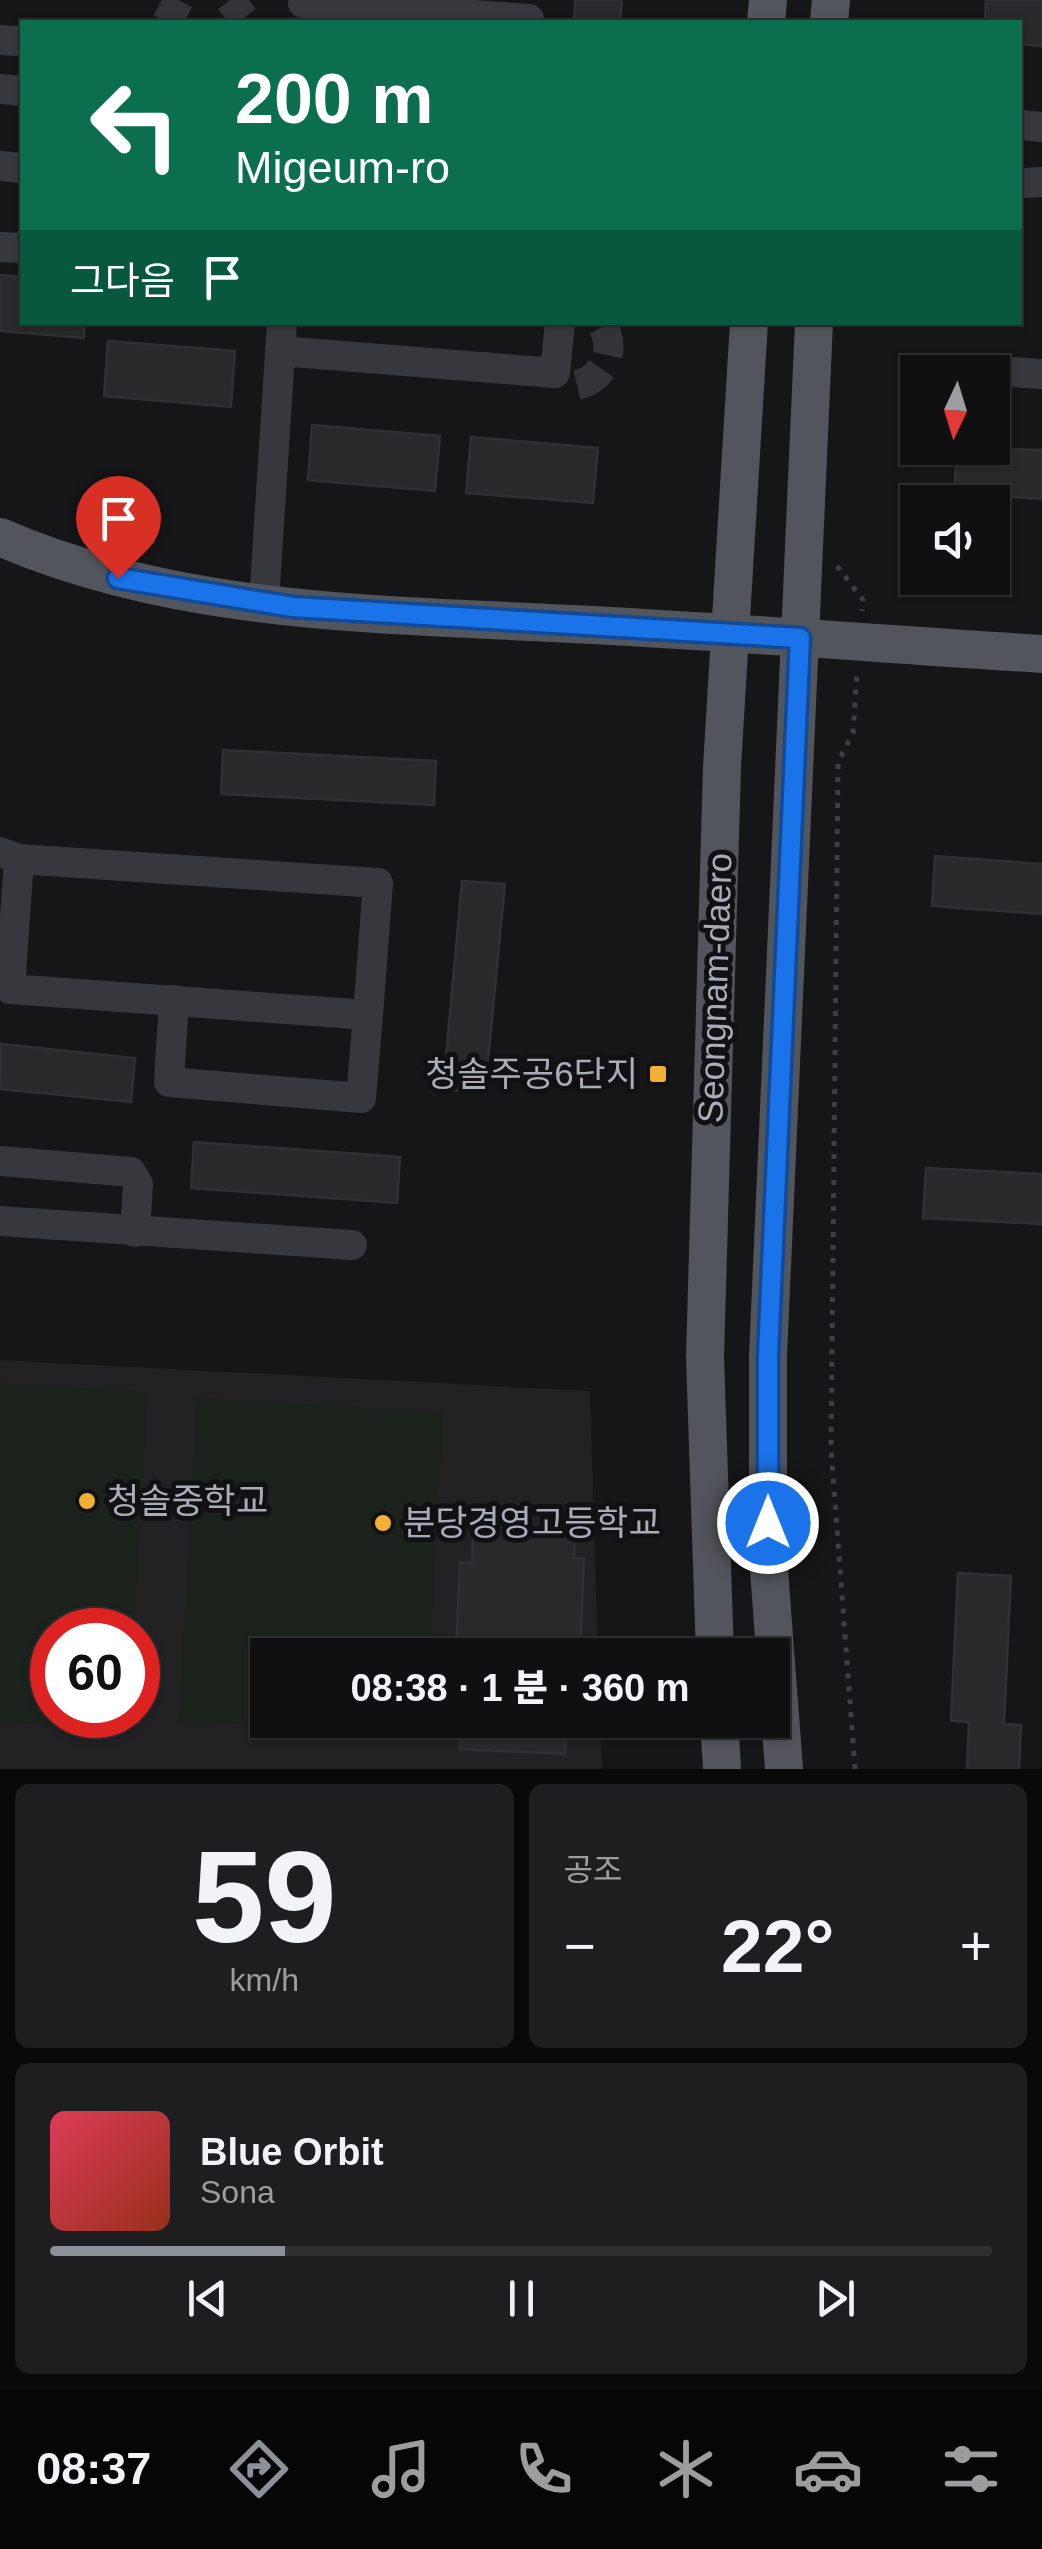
<!DOCTYPE html>
<html lang="ko">
<head>
<meta charset="utf-8">
<style>
  :root { --surface:#101012; --page:#1e1e20; --text:#f1f3f6; --muted:#9c9d9f; --line:#303032; --accent:#8c9099 }
  body { margin:0; font-family:Helvetica,"Noto Sans KR",sans-serif; background:var(--page); color:var(--text); height:100vh; display:flex; flex-direction:column; font-size:38px; white-space:nowrap }
  * { box-sizing:border-box; margin:0 }
  p { font-size:32px; color:var(--muted) }
  .icon { flex:none; width:55px; height:55px; fill:none; stroke:currentColor; stroke-width:2; stroke-linecap:round; stroke-linejoin:round }
  .map { position:relative; height:1769px; overflow:hidden }
  .drawer { display:flex; flex-direction:column; gap:15px; padding:15px; background:#09090a; flex:1 }
  .drawer>* { flex:none }
  .banner { position:absolute; left:20px; top:20px; width:1002px; height:305px; border-radius:0px; box-shadow:0 2px 8px #0004,0 0 0 2px var(--line); background:#0b6e4f; color:#fff; overflow:hidden }
  .needle { width:65px; rotate:184deg }
  .controls { position:absolute; left:900px; top:355px; display:grid; gap:20px }
  .controls a { display:grid; place-items:center; width:110px; height:110px; border-radius:0px; background:var(--surface); box-shadow:0 2px 8px #0004,0 0 0 2px var(--line); font-size:50px }
  .speed { position:absolute; left:30px; top:1608px; display:flex; gap:20px; font-size:50px; font-weight:700; text-align:center }
  .speed>* { display:grid; place-content:center; width:130px; height:130px; border-radius:50%; background:var(--surface); box-shadow:0 2px 8px #0004,0 0 0 2px var(--line); line-height:1 }
  .speed .limit { border:15px solid #d22; background:#fff; color:#111 }
  .pin { position:absolute; display:grid; place-items:center; width:85px; height:85px; color:#fff; margin:-102px -42px; border-radius:50% 50% 50% 0; rotate:-45deg; box-shadow:0 0 10px #0007 }
  .pin .icon { rotate:45deg }
  .me { position:absolute; width:110px; margin:-55px; rotate:0deg; stroke-linejoin:round; filter:drop-shadow(0 0 8px #0008) }
  .turn { display:flex; align-items:center; gap:35px; height:210px; padding:0 50px; font-size:45px }
  .turn .icon { width:130px; height:130px; stroke-width:2.5 }
  .turn b { display:block; font-size:70px; line-height:85px }
  .then { display:flex; align-items:center; height:95px; padding:0 50px; background:#0003; gap:20px; font-size:38px }
  .big { font-size:75px; font-weight:800; line-height:1.1 }
  .drawer .tile { flex:1; display:flex; flex-direction:column; justify-content:center; gap:15px; min-width:0; padding:0 35px; border-radius:15px; background:var(--page) }
  .drawer .dial { align-items:center; gap:0 }
  .dial b { font-size:130px; line-height:1 }
  .song { display:flex; align-items:center; gap:30px }
  .cover { width:120px; height:120px; border-radius:15px; background:linear-gradient(135deg,hsl(350 70% 55%),hsl(10 70% 35%)) }
  .played { height:10px; border-radius:5px; background:linear-gradient(90deg,var(--accent) 25%,var(--line) 25%) }
  .keys { display:flex; justify-content:space-around; direction:ltr }
  .heat { display:flex; justify-content:space-between; align-items:center; font-size:55px; direction:ltr }
  .drawer .tiles { flex:1; display:grid; gap:15px; grid-template-columns:1fr 1fr }
  .tile:last-child { grid-column:span 2 }
  .trip { position:absolute; left:250px; top:1638px; width:540px; height:100px; border-radius:0px; background:var(--surface); box-shadow:0 2px 8px #0004,0 0 0 2px var(--line); font-weight:800; line-height:100px; text-align:center }
  .menu { display:flex; height:160px; justify-content:space-around; align-items:center; background:#060607; color:var(--muted) }
  .menu .icon { width:70px; height:70px }
  .menu .selected { color:var(--accent) }
  .menu b { font-size:45px; color:var(--text) }
  .map>svg:first-child { display:block }
  .built { fill:#222225; fill-rule:evenodd }
  .green { fill:#1c231d }
  .building { fill:#29292c; stroke:#303034; stroke-width:2.5 }
  .lines { fill:none; stroke-linecap:round; stroke-linejoin:round }
  .minor-tunnel { stroke:#333438; stroke-width:30; stroke-dasharray:30 15; stroke-linecap:butt }
  .path { stroke:#3d3f44; stroke-width:5; stroke-dasharray:5 8; stroke-linecap:butt }
  .minor { stroke:#37383d; stroke-width:30 }
  .major { stroke:#53555c; stroke-width:38 }
  .route-casing { stroke:#114b97; stroke-width:25 }
  .route { stroke:#1a73e8; stroke-width:18 }
  .poi-dot { fill:#f2b134; stroke:#111113; stroke-width:4 }
  .labels { text-anchor:middle; stroke-width:10; stroke-linejoin:round; paint-order:stroke }
  .street-label { font-size:35px; fill:#a8adb8; stroke:#111113 }
  .poi-label { font-size:35px; fill:#a8adb8; stroke:#111113; text-anchor:start }
</style>
</head>
<body>
<div class="map">
<svg width="1042" height="1769" viewBox="0 0 1042 1769">
  <rect width="100%" height="100%" fill="#161618"/>
  <!-- built -->
  <path class="built" d="M0,1360L590,1391L598,1655H268V1720H600L602,1769H0ZM52,1630H138V1715H52Z"/>
  <!-- green -->
  <g class="green">
    <path d="M0,1383L148,1392L134,1630H52V1715H129L128,1730L0,1722Z"/>
    <path d="M196,1398L443,1412L430,1655H268V1720H427L413,1733L179,1721Z"/>
  </g>
  <!-- building -->
  <g class="building">
    <path d="M575,0H622L620,22H574Z"/>
    <path d="M986,0H1042V46L1020,44V22H985Z"/>
    <path d="M0,275L22,277V322H85L84,338L0,331Z"/>
    <path d="M108,341L235,351L231,407L104,396Z"/>
    <path d="M312,425L440,436L435,491L308,480Z"/>
    <path d="M471,437L598,448L593,503L466,493Z"/>
    <path d="M957,448L1042,450V499L954,493Z"/>
    <path d="M223,750L436,761L434,805L221,794Z"/>
    <path d="M935,856L1042,864V914L932,906Z"/>
    <path d="M462,881L505,884L485,1093L443,1089Z"/>
    <path d="M1,1044L135,1058L131,1102L0,1089Z"/>
    <path d="M194,1142L400,1157L397,1203L191,1188Z"/>
    <path d="M926,1168L1042,1174V1224L923,1218Z"/>
    <path d="M473,1532L575,1536L574,1558H584L580,1655H456L460,1562L472,1563Z"/>
    <path d="M958,1573L1011,1576L1004,1724L1021,1725L1019,1769H967L969,1722L951,1721Z"/>
    <path d="M453,1720H577L576,1730L566,1729L565,1754L460,1749L461,1723Z"/>
  </g>
  <g class="lines">
    <!-- minor-tunnel -->
    <g class="minor-tunnel">
      <path d="M230,0L244,18"/>
      <path d="M167,22L179,0"/>
      <path d="M577,385C606,378 618,347 600,322"/>
    </g>
    <!-- path -->
    <g class="path">
      <path d="M837,566L863,600L862,611"/>
      <path d="M855,1769L831,1448L838,762L853,733L857,672"/>
    </g>
    <!-- minor -->
    <g class="minor">
      <path d="M303,3L529,19"/>
      <path d="M0,40L22,41"/>
      <path d="M0,89L22,91"/>
      <path d="M1020,125L1042,127"/>
      <path d="M0,166L22,168"/>
      <path d="M1023,183L1042,182"/>
      <path d="M0,247L22,248"/>
      <path d="M280,351L555,373L560,322"/>
      <path d="M977,370L1042,374"/>
      <path d="M264,602L282,322"/>
      <path d="M0,852L19,859L378,883L368,1015L10,989L19,859"/>
      <path d="M174,1000L169,1082L361,1098L368,1015"/>
      <path d="M0,1161L131,1172L138,1184L135,1232"/>
      <path d="M0,1221L352,1245"/>
    </g>
    <!-- major -->
    <g class="major">
      <path d="M766,22L768,0"/>
      <path d="M829,22L831,0"/>
      <path d="M0,537C179,615 382,614 573,624C730,632 886,644 1042,654"/>
      <path d="M715,1655L705,1357L722,767L749,322"/>
      <path d="M719,1720L722,1769"/>
      <path d="M784,1769L768,1557V1356L814,322"/>
    </g>
  </g>
  <g class="lines">
    <defs>
      <path id="route" d="M118,578L293,607L800,638L768,1356V1523"/>
    </defs>
    <!-- route casing -->
    <use href="#route" class="route-casing"/>
    <!-- route -->
    <use href="#route" class="route"/>
  </g>
  <!-- markers -->
  <g class="poi-dot">
    <rect x="648" y="1064" width="20" height="20" rx="5"/>
    <circle cx="87" cy="1501" r="10"/>
    <circle cx="383" cy="1523" r="10"/>
  </g>
  <g class="labels">
    <!-- street labels -->
    <g class="street-label">
      <text transform="translate(715 988) rotate(-88)" y="12">Seongnam-daero</text>
    </g>
    <!-- poi labels -->
    <g class="poi-label">
      <text x="638" y="1086" text-anchor="end">청솔주공6단지</text>
      <text x="107" y="1513">청솔중학교</text>
      <text x="403" y="1535">분당경영고등학교</text>
    </g>
  </g>
</svg>
<div class="controls">
<a><svg class="needle" viewBox="-14 -14 28 28"><path d="M0-13l5 13h-10z" fill="#e53935"/><path d="M0 13l5-13h-10z" fill="#9c9d9f"/></svg></a>
<a><svg class="icon" aria-label="sound" viewBox="0 0 24 24"><path d="M4 9h4l5-4v14l-5-4H4zM17 9q2 3 0 6"/></svg></a>
</div>
<div class="speed"><div class="limit">60</div></div>
<div class="pin" style="left:118px;top:578px;background:#d93025"><svg class="icon" aria-label="arrive" viewBox="0 0 24 24"><path d="M6 21V4h12l-3 4 3 4H6"/></svg></div>
<svg class="me" style="left:768px;top:1523px" viewBox="-20 -20 40 40"><circle r="17" fill="#1a73e8" stroke="#fff" stroke-width="3"/><path d="M0-11L8 9 0 5-8 9z" fill="#fff"/></svg>
<div class="trip">08:38 · 1 분 · 360 m</div>
<div class="banner">
<div class="turn"><svg class="icon" aria-label="left" viewBox="0 0 24 24"><path d="M17 20v-9H6M10 6l-5 5 5 5"/></svg><div><b>200 m</b>Migeum-ro</div></div>
<div class="then">그다음<svg class="icon" aria-label="arrive" viewBox="0 0 24 24"><path d="M6 21V4h12l-3 4 3 4H6"/></svg></div>
</div>
</div>
<section class="drawer">
<div class="tiles">
<div class="tile dial"><b>59</b><p>km/h</p></div>
<div class="tile"><p>공조</p>
<div class="heat"><a>−</a><b class="big">22°</b><a>+</a></div>
</div>
<div class="tile">
<div class="song"><i class="cover"></i><div><b>Blue Orbit</b><p>Sona</p></div></div>
<div class="played"></div>
<div class="keys"><svg class="icon" aria-label="previous" viewBox="0 0 24 24"><path d="M18 5L8 12l10 7zM5 5v14"/></svg><svg class="icon" aria-label="pause" viewBox="0 0 24 24"><path d="M8 5v14M16 5v14"/></svg><svg class="icon" aria-label="next" viewBox="0 0 24 24"><path d="M6 5l10 7-10 7zM19 5v14"/></svg></div>
</div>
</div>
</section>
<nav class="menu">
<b>08:37</b>
<svg class="icon selected" aria-label="directions" viewBox="0 0 24 24"><path d="M12 3l9 9-9 9-9-9zM9 14v-3h6M13 9l2 2-2 2"/></svg>
<svg class="icon" aria-label="music" viewBox="0 0 24 24"><path d="M9 18V5l10-2v13"/><circle cx="6" cy="18" r="3"/><circle cx="16" cy="16" r="3"/></svg>
<svg class="icon" aria-label="phone" viewBox="0 0 24 24"><path d="M5 4h4l2 5-3 2q2 4 5 5l2-3 5 2v4C11 20 4 13 5 4z"/></svg>
<svg class="icon" aria-label="climate" viewBox="0 0 24 24"><path d="M12 3v18M4 7l16 10M4 17L20 7"/></svg>
<svg class="icon" aria-label="car" viewBox="0 0 24 24"><path d="M5 17H2v-5l4-1 3-4h7l3 4 3 1v5h-3M9 17h6M6 11h13"/><circle cx="7" cy="17" r="2"/><circle cx="17" cy="17" r="2"/></svg>
<svg class="icon" aria-label="filters" viewBox="0 0 24 24"><path d="M4 7h16M4 17h16"/><circle cx="9" cy="7" r="2"/><circle cx="15" cy="17" r="2"/></svg>
</nav>
</body>
</html>
